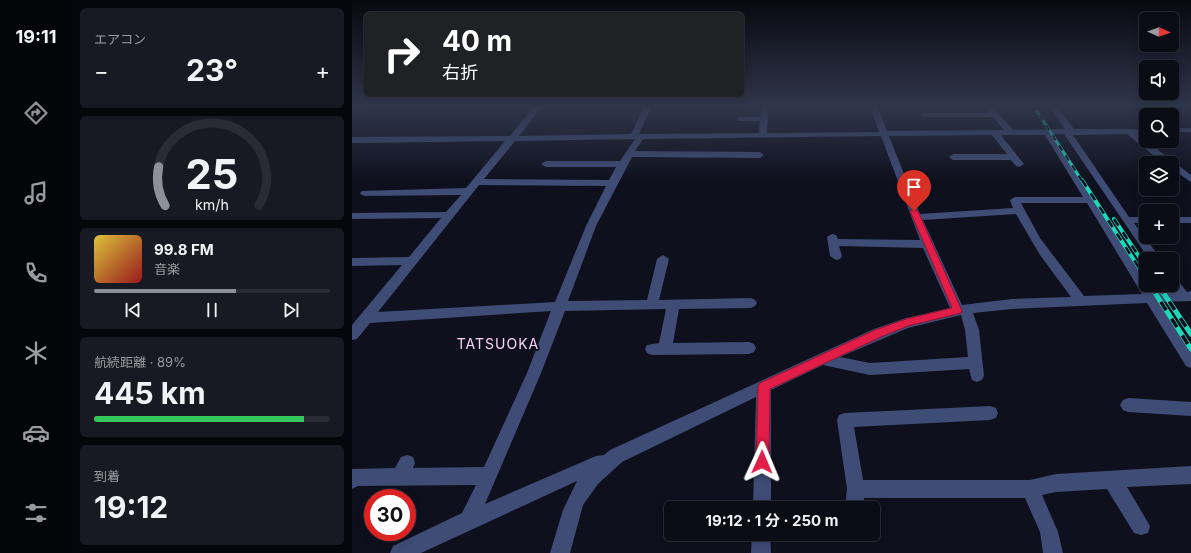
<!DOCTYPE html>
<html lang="ja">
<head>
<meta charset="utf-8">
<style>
  :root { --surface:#0a0c16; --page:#181a23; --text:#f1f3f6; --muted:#999ba1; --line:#2a2c35; --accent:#8c9099 }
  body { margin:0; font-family:Inter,"Noto Sans JP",sans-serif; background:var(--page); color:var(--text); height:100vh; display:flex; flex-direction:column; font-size:15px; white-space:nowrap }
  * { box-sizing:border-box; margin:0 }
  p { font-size:13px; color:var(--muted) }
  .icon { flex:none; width:22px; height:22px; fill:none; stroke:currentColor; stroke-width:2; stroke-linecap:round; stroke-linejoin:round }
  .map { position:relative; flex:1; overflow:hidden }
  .drawer { display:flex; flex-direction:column; gap:8px; padding:8px; background:#06070c; width:280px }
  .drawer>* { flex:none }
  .guide { position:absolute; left:12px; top:12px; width:380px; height:84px; border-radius:6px; box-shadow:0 2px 10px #0003,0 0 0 1px var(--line); background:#202124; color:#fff; overflow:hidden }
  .needle { width:26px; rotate:92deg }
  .buttons { position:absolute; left:787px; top:12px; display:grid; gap:8px }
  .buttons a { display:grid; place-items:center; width:40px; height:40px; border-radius:6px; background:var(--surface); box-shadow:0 2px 10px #0003,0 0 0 1px var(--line); font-size:20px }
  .speed { position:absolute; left:12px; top:489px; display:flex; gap:8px; font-size:20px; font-weight:700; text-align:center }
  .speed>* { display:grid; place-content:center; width:52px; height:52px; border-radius:50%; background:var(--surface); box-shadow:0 2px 10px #0003,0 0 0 1px var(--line); line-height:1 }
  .speed .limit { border:6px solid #d22; background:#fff; color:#111 }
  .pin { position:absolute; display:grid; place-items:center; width:34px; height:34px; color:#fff; margin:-41px -17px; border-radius:50% 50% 50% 0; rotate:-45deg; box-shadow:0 0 4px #0007 }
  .pin .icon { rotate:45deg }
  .me { position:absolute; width:44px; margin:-22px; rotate:1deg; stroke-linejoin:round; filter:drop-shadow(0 0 3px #0008) }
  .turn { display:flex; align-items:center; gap:14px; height:84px; padding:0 12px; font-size:18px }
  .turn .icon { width:52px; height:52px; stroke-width:2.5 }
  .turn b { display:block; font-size:28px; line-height:34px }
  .big { font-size:30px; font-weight:700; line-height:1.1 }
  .drawer .card { flex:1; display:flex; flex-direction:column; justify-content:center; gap:6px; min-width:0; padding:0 14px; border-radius:6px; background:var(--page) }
  .drawer .dial { align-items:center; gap:0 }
  .dial svg { height:104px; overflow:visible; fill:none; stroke:var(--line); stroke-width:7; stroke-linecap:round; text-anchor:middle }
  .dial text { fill:var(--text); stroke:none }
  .song { display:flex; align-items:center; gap:12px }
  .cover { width:48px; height:48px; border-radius:6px; background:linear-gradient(135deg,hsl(50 70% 55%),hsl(0 70% 35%)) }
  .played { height:4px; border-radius:2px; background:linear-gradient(90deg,var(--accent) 60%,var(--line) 60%) }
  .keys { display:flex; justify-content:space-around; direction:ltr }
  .heat { display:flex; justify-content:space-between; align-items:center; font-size:22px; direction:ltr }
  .charge { height:6px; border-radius:3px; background:linear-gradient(90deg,#34c759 89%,var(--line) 0) }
  .trip { position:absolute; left:312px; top:501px; width:216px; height:40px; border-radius:6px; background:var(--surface); box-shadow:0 2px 10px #0003,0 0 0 1px var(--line); font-weight:700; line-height:40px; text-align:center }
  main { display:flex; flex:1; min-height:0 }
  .menu { display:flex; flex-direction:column; width:72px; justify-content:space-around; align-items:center; background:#040509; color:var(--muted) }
  .menu .icon { width:28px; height:28px }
  .menu .on { color:var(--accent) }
  .menu b { font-size:18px; color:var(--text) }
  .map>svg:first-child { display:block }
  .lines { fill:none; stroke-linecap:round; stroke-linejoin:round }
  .minor { fill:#3f4c76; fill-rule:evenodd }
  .rail-far2-casing { stroke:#1dd8b9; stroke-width:3 }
  .rail-far1-casing { stroke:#1dd8b9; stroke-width:4 }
  .rail-casing { stroke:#1dd8b9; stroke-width:5 }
  .rail-far2 { stroke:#0e101d; stroke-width:2; stroke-dasharray:6; stroke-linecap:butt }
  .rail-far1 { stroke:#0e101d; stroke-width:2.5; stroke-dasharray:8; stroke-linecap:butt }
  .rail { stroke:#0e101d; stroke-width:3.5; stroke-dasharray:10; stroke-linecap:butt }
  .route { fill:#e11d48; stroke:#92132f }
  .labels { text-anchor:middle; stroke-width:4; stroke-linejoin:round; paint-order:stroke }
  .quarter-label { font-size:14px; letter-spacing:1px; fill:#f9d2f5; stroke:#0e101d }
</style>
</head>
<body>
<main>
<nav class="menu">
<b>19:11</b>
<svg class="icon on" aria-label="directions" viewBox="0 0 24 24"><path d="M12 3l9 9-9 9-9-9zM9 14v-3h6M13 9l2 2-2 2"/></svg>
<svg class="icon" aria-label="music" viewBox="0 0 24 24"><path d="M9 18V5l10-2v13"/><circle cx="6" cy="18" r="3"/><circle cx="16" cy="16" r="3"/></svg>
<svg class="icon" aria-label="phone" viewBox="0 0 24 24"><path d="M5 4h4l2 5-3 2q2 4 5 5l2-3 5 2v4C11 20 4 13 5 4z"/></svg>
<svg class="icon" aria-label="climate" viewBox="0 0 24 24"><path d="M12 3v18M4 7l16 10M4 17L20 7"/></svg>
<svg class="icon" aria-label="car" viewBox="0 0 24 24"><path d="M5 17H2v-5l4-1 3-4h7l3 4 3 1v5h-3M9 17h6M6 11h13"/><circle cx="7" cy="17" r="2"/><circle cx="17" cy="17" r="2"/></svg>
<svg class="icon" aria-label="filters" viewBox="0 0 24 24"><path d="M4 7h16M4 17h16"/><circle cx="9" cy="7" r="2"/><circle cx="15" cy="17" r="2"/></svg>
</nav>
<section class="drawer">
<div class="card"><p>エアコン</p>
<div class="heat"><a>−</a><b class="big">23°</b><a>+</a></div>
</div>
<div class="card dial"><svg viewBox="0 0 100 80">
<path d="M14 69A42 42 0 1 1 86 69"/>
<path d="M14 69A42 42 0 0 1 9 39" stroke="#8c9099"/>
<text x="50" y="56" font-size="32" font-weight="700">25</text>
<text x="50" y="72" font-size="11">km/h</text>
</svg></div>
<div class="card">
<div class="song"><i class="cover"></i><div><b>99.8 FM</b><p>音楽</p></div></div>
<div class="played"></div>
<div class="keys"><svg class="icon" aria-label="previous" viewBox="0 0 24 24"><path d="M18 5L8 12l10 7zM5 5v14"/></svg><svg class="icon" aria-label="pause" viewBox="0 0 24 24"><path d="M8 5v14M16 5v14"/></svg><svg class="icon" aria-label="next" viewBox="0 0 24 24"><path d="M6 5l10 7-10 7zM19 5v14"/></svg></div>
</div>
<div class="card"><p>航続距離 · 89%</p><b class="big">445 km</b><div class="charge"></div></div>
<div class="card"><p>到着</p><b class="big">19:12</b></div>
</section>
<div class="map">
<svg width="839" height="553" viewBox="0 0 839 553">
  <rect width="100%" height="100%" fill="#0e101d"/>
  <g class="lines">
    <!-- minor -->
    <g class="minor">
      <path d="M183,105H191L167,136L279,134L293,105H300L287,134L407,133L408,121H388L384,119L388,117H408L410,105H417L415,133L527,132L518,105H525L535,131L652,130L641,117H572L568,115L572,113H637L632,105H639L661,130L713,129L697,105H703L722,129H794V133L785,134L839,175V182L820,169V163H811L775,134L721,135L777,217H794V223H782L809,259H797L712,134H702L794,279V285H798L803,293L822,292L816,285H820V277L824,278L835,292L839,291V301L808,302L839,350V368L834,366L795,303L660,309L621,313L627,330L632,376L630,380L625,382L620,380L617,369L518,375L471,365L419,390V508H401L404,397L270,462L246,484L231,505L218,553H198L211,510L225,481L69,553H38L41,546L110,513L124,485L6,486L0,489V469L43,468L49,457L55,455L61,457L63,463L61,468L132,467L175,373L199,311L18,323L5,339L0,340V325L50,265L0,266V258L57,257L89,218L0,219V213L94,212L109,195L13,196L10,195L8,193L10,191L114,188L153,141L0,143V137L158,136ZM640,135L655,154H601L597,157L601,160H659L664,166L667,167L672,164L649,135H693L731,197H663L658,200L661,208L568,214L537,136ZM529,136L568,240L486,239L484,235L480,234L475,237L478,256L484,260L488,259L490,256L487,246L571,248L598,308L554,318L522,329L258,450L252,455L244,456L133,504L189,373L213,311L314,309L307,343L295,345L293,349L295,353L300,355L397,354L402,352L404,348L402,344L397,342L321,343L327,309L399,308L403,306L405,303L403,300L399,298L307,300L317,259L311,255L305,259L295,300L216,301L244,226L280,157L408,158L412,155L408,152L283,151L291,139ZM283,139L268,161H194L189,164L194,167H264L257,180L132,179L163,141ZM127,185L254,186L234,226L203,302L26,312ZM669,203H735L790,294L732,296L688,238ZM664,214L688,255L719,297L660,299L610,305L571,220ZM609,315L613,330L616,357L518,363L488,357L556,328Z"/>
      <rect x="820" y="128" width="19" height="4"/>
      <rect x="820" y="217" width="19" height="6"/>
      <path d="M776,398L839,402V416L776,412L771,410L768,405L771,400Z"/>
      <path d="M638,406L644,408L646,413L644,418L638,420L502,427L511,480H678L704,474L839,466V484L775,487L798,526L796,533L789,535L782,533L755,489L704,492L690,495L706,532L711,553H691L688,532L673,498H512L511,508H493L495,489L485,420L487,415L493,413Z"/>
      <path d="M400,534H418L419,553H399Z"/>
    </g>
    <defs>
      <path id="rail-far2" d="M681,105L730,181"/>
      <g id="rail-far1">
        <path d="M730,180L793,277"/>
        <path d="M762,219L794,267"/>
      </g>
      <g id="rail">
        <path d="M792,276L794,279"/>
        <path d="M798,285L839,349"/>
        <path d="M806,285L839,334"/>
      </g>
    </defs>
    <!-- rail-far2 casing -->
    <use href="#rail-far2" class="rail-far2-casing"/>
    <!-- rail-far1 casing -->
    <use href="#rail-far1" class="rail-far1-casing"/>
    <!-- rail casing -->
    <use href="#rail" class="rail-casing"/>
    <!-- rail-far2 -->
    <use href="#rail-far2" class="rail-far2"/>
    <!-- rail-far1 -->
    <use href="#rail-far1" class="rail-far1"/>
    <!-- rail -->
    <use href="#rail" class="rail"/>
  </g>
  <!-- sky -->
  <linearGradient id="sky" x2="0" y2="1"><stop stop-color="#080910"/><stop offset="0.58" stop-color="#30374c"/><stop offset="1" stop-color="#30374c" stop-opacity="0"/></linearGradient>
  <rect width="839" height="182" fill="url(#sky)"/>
  <!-- route -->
  <path class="route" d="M562,209L566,211L610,311L609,313L556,326L531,336L418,389L417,462L415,467L410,469L406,467L404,462L406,386L408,383L523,330L554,319L600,308L558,211Z"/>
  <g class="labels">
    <!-- quarter labels -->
    <g class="quarter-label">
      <text x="146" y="349">TATSUOKA</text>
    </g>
  </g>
</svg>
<div class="buttons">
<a><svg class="needle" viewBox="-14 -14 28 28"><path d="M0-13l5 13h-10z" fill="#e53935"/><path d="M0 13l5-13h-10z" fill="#999ba1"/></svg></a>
<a><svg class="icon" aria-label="sound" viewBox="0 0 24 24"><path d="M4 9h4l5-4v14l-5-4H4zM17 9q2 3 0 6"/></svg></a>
<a><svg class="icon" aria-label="search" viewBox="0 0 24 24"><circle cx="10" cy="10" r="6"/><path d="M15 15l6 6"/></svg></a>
<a><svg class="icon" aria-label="layers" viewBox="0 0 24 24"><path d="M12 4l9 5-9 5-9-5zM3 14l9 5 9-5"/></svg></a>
<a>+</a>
<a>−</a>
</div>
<div class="speed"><div class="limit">30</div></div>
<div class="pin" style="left:562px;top:211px;background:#d93025"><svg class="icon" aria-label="arrive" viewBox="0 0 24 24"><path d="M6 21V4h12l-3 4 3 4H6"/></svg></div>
<svg class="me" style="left:410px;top:462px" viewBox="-20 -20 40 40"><path d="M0-17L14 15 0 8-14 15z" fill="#e11d48" stroke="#fff" stroke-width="4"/></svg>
<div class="trip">19:12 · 1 分 · 250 m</div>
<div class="guide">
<div class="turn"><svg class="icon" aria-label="right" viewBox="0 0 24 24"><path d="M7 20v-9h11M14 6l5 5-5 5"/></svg><div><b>40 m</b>右折</div></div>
</div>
</div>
</main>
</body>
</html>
